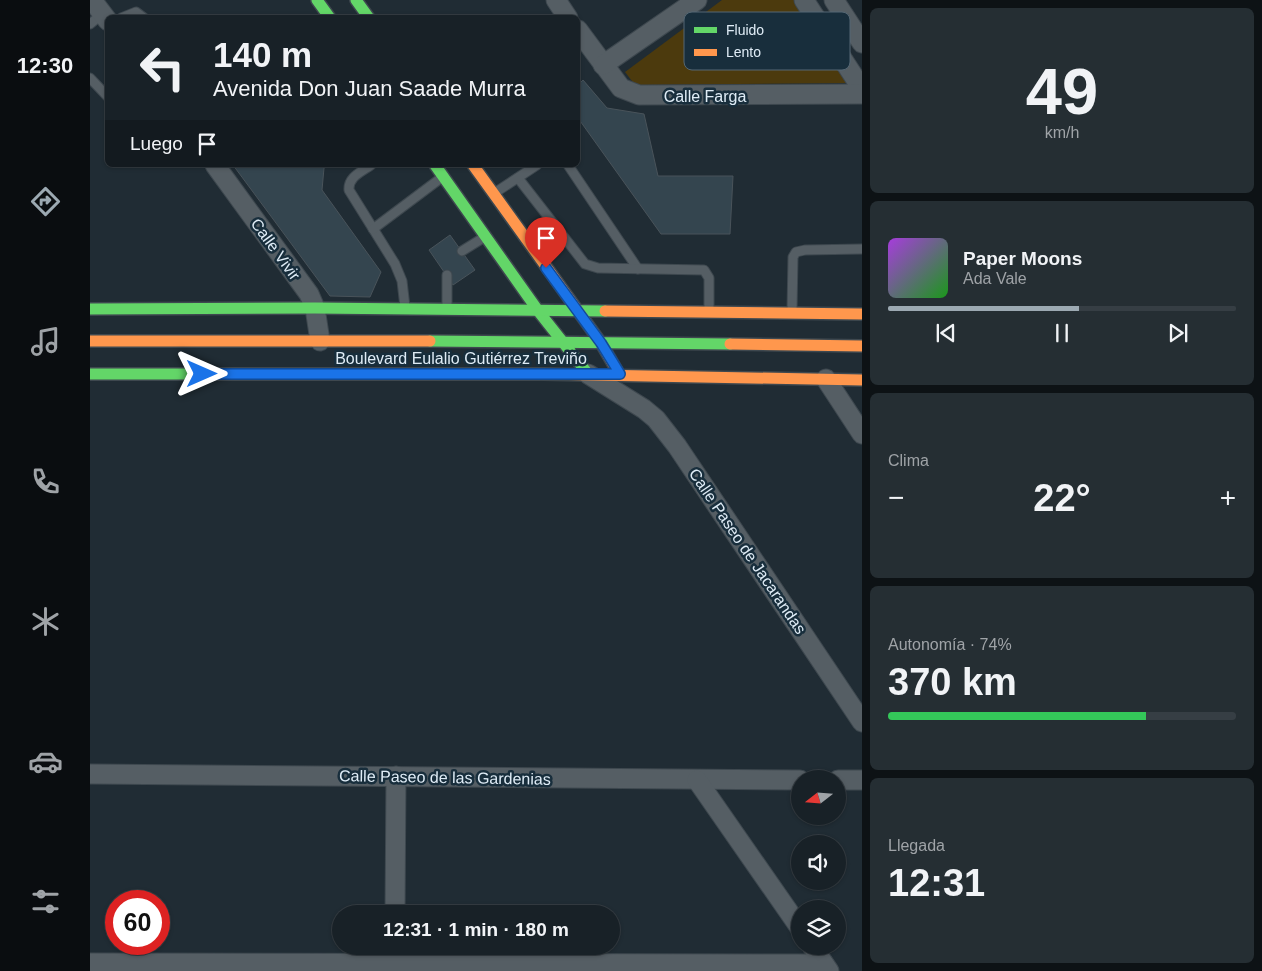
<!DOCTYPE html>
<html lang="es">
<head>
<meta charset="utf-8">
<style>
  :root { --surface:#182127; --page:#252e33; --text:#f1f3f6; --muted:#9fa3a7; --line:#363e44; --accent:#9ca9b2 }
  body { margin:0; font-family:Helvetica,sans-serif; background:var(--page); color:var(--text); height:100vh; display:flex; flex-direction:column; font-size:19px; white-space:nowrap }
  * { box-sizing:border-box; margin:0 }
  p { font-size:16px; color:var(--muted) }
  .icon { flex:none; width:28px; height:28px; fill:none; stroke:currentColor; stroke-width:2; stroke-linecap:round; stroke-linejoin:round }
  .map { position:relative; flex:1; overflow:hidden }
  .sheet { display:flex; flex-direction:column; gap:8px; padding:8px; background:#0d1215; width:400px }
  .sheet>* { flex:none }
  .hud { position:absolute; left:15px; top:15px; width:475px; height:152px; border-radius:8px; box-shadow:0 1px 4px #0004,0 0 0 1px var(--line); background:#182127; color:var(--text); overflow:hidden }
  .needle { width:32px; rotate:253deg }
  .controls { position:absolute; left:701px; top:770px; display:grid; gap:10px }
  .controls a { display:grid; place-items:center; width:55px; height:55px; border-radius:50%; background:var(--surface); box-shadow:0 1px 4px #0004,0 0 0 1px var(--line); font-size:25px }
  .speed { position:absolute; left:15px; top:890px; display:flex; gap:10px; font-size:25px; font-weight:700; text-align:center }
  .speed>* { display:grid; place-content:center; width:65px; height:65px; border-radius:50%; background:var(--surface); box-shadow:0 1px 4px #0004,0 0 0 1px var(--line); line-height:1 }
  .speed .limit { border:8px solid #d22; background:#fff; color:#111 }
  .pin { position:absolute; display:grid; place-items:center; width:42px; height:42px; color:#fff; margin:-51px -21px; border-radius:50% 50% 50% 0; rotate:-45deg; box-shadow:0 0 5px #0007 }
  .pin .icon { rotate:45deg }
  .me { position:absolute; width:55px; margin:-28px; rotate:90deg; stroke-linejoin:round; filter:drop-shadow(0 0 4px #0008) }
  .turn { display:flex; align-items:center; gap:18px; height:105px; padding:0 25px; font-size:22px }
  .turn .icon { width:65px; height:65px; stroke-width:2.5 }
  .turn b { display:block; font-size:35px; line-height:42px }
  .then { display:flex; align-items:center; height:48px; padding:0 25px; background:#0003; gap:10px; font-size:19px }
  .big { font-size:38px; font-weight:700; line-height:1.1 }
  .sheet .widget { flex:1; display:flex; flex-direction:column; justify-content:center; gap:8px; min-width:0; padding:0 18px; border-radius:8px; background:var(--page) }
  .sheet .dial { align-items:center; gap:0 }
  .dial b { font-size:65px; line-height:1 }
  .song { display:flex; align-items:center; gap:15px }
  .cover { width:60px; height:60px; border-radius:8px; background:linear-gradient(135deg,hsl(280 70% 55%),hsl(120 70% 35%)) }
  .played { height:5px; border-radius:2px; background:linear-gradient(90deg,var(--accent) 55%,var(--line) 55%) }
  .keys { display:flex; justify-content:space-around; direction:ltr }
  .heat { display:flex; justify-content:space-between; align-items:center; font-size:28px; direction:ltr }
  .charge { height:8px; border-radius:4px; background:linear-gradient(90deg,#34c759 74%,var(--line) 0) }
  .trip { position:absolute; left:242px; top:905px; width:288px; height:50px; border-radius:25px; background:var(--surface); box-shadow:0 1px 4px #0004,0 0 0 1px var(--line); font-weight:700; line-height:50px; text-align:center }
  main { display:flex; flex:1; min-height:0 }
  .dock { display:flex; flex-direction:column; width:90px; justify-content:space-around; align-items:center; background:#0a0d10; color:var(--muted) }
  .dock .icon { width:35px; height:35px }
  .dock .current { color:var(--accent) }
  .dock b { font-size:22px; color:var(--text) }
  .map>svg:first-child { display:block }
  .green { fill:#4c3a0d }
  .building { fill:#34454f; stroke:#49535a }
  .lines { fill:none; stroke-linecap:round; stroke-linejoin:round }
  .lane-casing { stroke:#3e484f; stroke-width:11 }
  .street-casing { stroke:#3e484f; stroke-width:21 }
  .fast-casing { stroke:#3e484f; stroke-width:14 }
  .slow-casing { stroke:#3e484f; stroke-width:14 }
  .lane { stroke:#555e64; stroke-width:9 }
  .street { stroke:#555e64; stroke-width:19 }
  .fast { stroke:#63d668; stroke-width:11 }
  .slow { stroke:#ff974d; stroke-width:11 }
  .route-casing { stroke:#114b97; stroke-width:12 }
  .route { stroke:#1a73e8; stroke-width:9 }
  .labels { text-anchor:middle; stroke-width:5; stroke-linejoin:round; paint-order:stroke }
  .street-label { font-size:16px; fill:#dfecf6; stroke:#182e3c }
  .key { fill:#182e3c; stroke:#546774; stroke-width:1 }
  .key-label { font-size:14px; fill:#dfecf6 }
</style>
</head>
<body>
<main>
<nav class="dock">
<b>12:30</b>
<svg class="icon current" aria-label="directions" viewBox="0 0 24 24"><path d="M12 3l9 9-9 9-9-9zM9 14v-3h6M13 9l2 2-2 2"/></svg>
<svg class="icon" aria-label="music" viewBox="0 0 24 24"><path d="M9 18V5l10-2v13"/><circle cx="6" cy="18" r="3"/><circle cx="16" cy="16" r="3"/></svg>
<svg class="icon" aria-label="phone" viewBox="0 0 24 24"><path d="M5 4h4l2 5-3 2q2 4 5 5l2-3 5 2v4C11 20 4 13 5 4z"/></svg>
<svg class="icon" aria-label="climate" viewBox="0 0 24 24"><path d="M12 3v18M4 7l16 10M4 17L20 7"/></svg>
<svg class="icon" aria-label="car" viewBox="0 0 24 24"><path d="M5 17H2v-5l4-1 3-4h7l3 4 3 1v5h-3M9 17h6M6 11h13"/><circle cx="7" cy="17" r="2"/><circle cx="17" cy="17" r="2"/></svg>
<svg class="icon" aria-label="filters" viewBox="0 0 24 24"><path d="M4 7h16M4 17h16"/><circle cx="9" cy="7" r="2"/><circle cx="15" cy="17" r="2"/></svg>
</nav>
<div class="map">
<svg width="772" height="971" viewBox="0 0 772 971">
  <rect width="100%" height="100%" fill="#202c34"/>
  <!-- green -->
  <path class="green" d="M632,0H704L763,83L545,85L535,72Z"/>
  <!-- building -->
  <g class="building">
    <path d="M493,80L517,108L554,114L568,176H643L640,234H571L488,118V85Z"/>
    <path d="M143,165H239L234,168L232,190L291,272L280,297L240,296Z"/>
    <path d="M360,235L385,270L363,285L339,250Z"/>
  </g>
  <g class="lines">
    <defs>
      <g id="lane">
        <path d="M31,18L46,12L54,18"/>
        <path d="M0,24L12,14"/>
        <path d="M0,78L18,97"/>
        <path d="M281,165C271,172 258,177 259,190L305,264L312,281L315,307"/>
        <path d="M478,165L548,269"/>
        <path d="M428,178L495,264L508,268L614,270L619,278V310"/>
        <path d="M406,192L447,165"/>
        <path d="M283,229L351,178"/>
        <path d="M372,251L393,238"/>
        <path d="M357,275V307"/>
        <path d="M702,310L703,257L706,252L715,250L772,249"/>
      </g>
      <g id="street">
        <path d="M2,0L18,21"/>
        <path d="M466,0L478,18"/>
        <path d="M714,0L772,89"/>
        <path d="M744,0L772,43"/>
        <path d="M488,30L531,88L549,95L772,94"/>
        <path d="M513,65L607,0"/>
        <path d="M125,165L219,294L225,308L230,341"/>
        <path d="M498,374L554,409L566,419L587,446L772,722"/>
        <path d="M736,379L772,434"/>
        <path d="M0,774L710,780"/>
        <path d="M607,780L710,928"/>
        <path d="M748,780H772"/>
        <path d="M305,914L306,776"/>
        <path d="M722,946L739,971"/>
        <path d="M0,963L734,964"/>
      </g>
      <g id="fast">
        <path d="M227,0L240,18"/>
        <path d="M266,0L279,18"/>
        <path d="M345,165L449,312L498,374"/>
        <path d="M0,309L225,308L515,311"/>
        <path d="M340,341L640,344"/>
        <path d="M0,374H453"/>
      </g>
      <g id="slow">
        <path d="M383,165L511,343L529,374"/>
        <path d="M515,311L772,314"/>
        <path d="M0,341H340"/>
        <path d="M640,344L772,346"/>
        <path d="M453,374L772,380"/>
      </g>
    </defs>
    <!-- lane casing -->
    <use href="#lane" class="lane-casing"/>
    <!-- street casing -->
    <use href="#street" class="street-casing"/>
    <!-- fast casing -->
    <use href="#fast" class="fast-casing"/>
    <!-- slow casing -->
    <use href="#slow" class="slow-casing"/>
    <!-- lane -->
    <use href="#lane" class="lane"/>
    <!-- street -->
    <use href="#street" class="street"/>
    <!-- fast -->
    <use href="#fast" class="fast"/>
    <!-- slow -->
    <use href="#slow" class="slow"/>
  </g>
  <g class="lines">
    <defs>
      <path id="route" d="M112,374H530L511,343L456,268"/>
    </defs>
    <!-- route casing -->
    <use href="#route" class="route-casing"/>
    <!-- route -->
    <use href="#route" class="route"/>
  </g>
  <g class="labels">
    <!-- street labels -->
    <g class="street-label">
      <text x="615" y="102">Calle Farga</text>
      <text transform="translate(186 249) rotate(54)" y="6">Calle Vivir</text>
      <text x="371" y="364">Boulevard Eulalio Gutiérrez Treviño</text>
      <text transform="translate(658 551) rotate(56)" y="6">Calle Paseo de Jacarandas</text>
      <text transform="translate(355 777) rotate(1)" y="6">Calle Paseo de las Gardenias</text>
    </g>
  </g>
  <!-- legend -->
  <rect x="594" y="12" width="166" height="58" rx="8" class="key"/>
  <rect x="604" y="27" width="23" height="6" fill="#63d668"/>
  <rect x="604" y="49" width="23" height="7" fill="#ff974d"/>
  <g class="key-label">
    <text x="636" y="35">Fluido</text>
    <text x="636" y="57">Lento</text>
  </g>
</svg>
<div class="controls">
<a><svg class="needle" viewBox="-14 -14 28 28"><path d="M0-13l5 13h-10z" fill="#e53935"/><path d="M0 13l5-13h-10z" fill="#9fa3a7"/></svg></a>
<a><svg class="icon" aria-label="sound" viewBox="0 0 24 24"><path d="M4 9h4l5-4v14l-5-4H4zM17 9q2 3 0 6"/></svg></a>
<a><svg class="icon" aria-label="layers" viewBox="0 0 24 24"><path d="M12 4l9 5-9 5-9-5zM3 14l9 5 9-5"/></svg></a>
</div>
<div class="speed"><div class="limit">60</div></div>
<div class="pin" style="left:456px;top:268px;background:#d93025"><svg class="icon" aria-label="arrive" viewBox="0 0 24 24"><path d="M6 21V4h12l-3 4 3 4H6"/></svg></div>
<svg class="me" style="left:112px;top:374px" viewBox="-20 -20 40 40"><path d="M0-17L14 15 0 8-14 15z" fill="#1a73e8" stroke="#fff" stroke-width="4"/></svg>
<div class="trip">12:31 · 1 min · 180 m</div>
<div class="hud">
<div class="turn"><svg class="icon" aria-label="left" viewBox="0 0 24 24"><path d="M17 20v-9H6M10 6l-5 5 5 5"/></svg><div><b>140 m</b>Avenida Don Juan Saade Murra</div></div>
<div class="then">Luego<svg class="icon" aria-label="arrive" viewBox="0 0 24 24"><path d="M6 21V4h12l-3 4 3 4H6"/></svg></div>
</div>
</div>
<section class="sheet">
<div class="widget dial"><b>49</b><p>km/h</p></div>
<div class="widget">
<div class="song"><i class="cover"></i><div><b>Paper Moons</b><p>Ada Vale</p></div></div>
<div class="played"></div>
<div class="keys"><svg class="icon" aria-label="previous" viewBox="0 0 24 24"><path d="M18 5L8 12l10 7zM5 5v14"/></svg><svg class="icon" aria-label="pause" viewBox="0 0 24 24"><path d="M8 5v14M16 5v14"/></svg><svg class="icon" aria-label="next" viewBox="0 0 24 24"><path d="M6 5l10 7-10 7zM19 5v14"/></svg></div>
</div>
<div class="widget"><p>Clima</p>
<div class="heat"><a>−</a><b class="big">22°</b><a>+</a></div>
</div>
<div class="widget"><p>Autonomía · 74%</p><b class="big">370 km</b><div class="charge"></div></div>
<div class="widget"><p>Llegada</p><b class="big">12:31</b></div>
</section>
</main>
</body>
</html>
